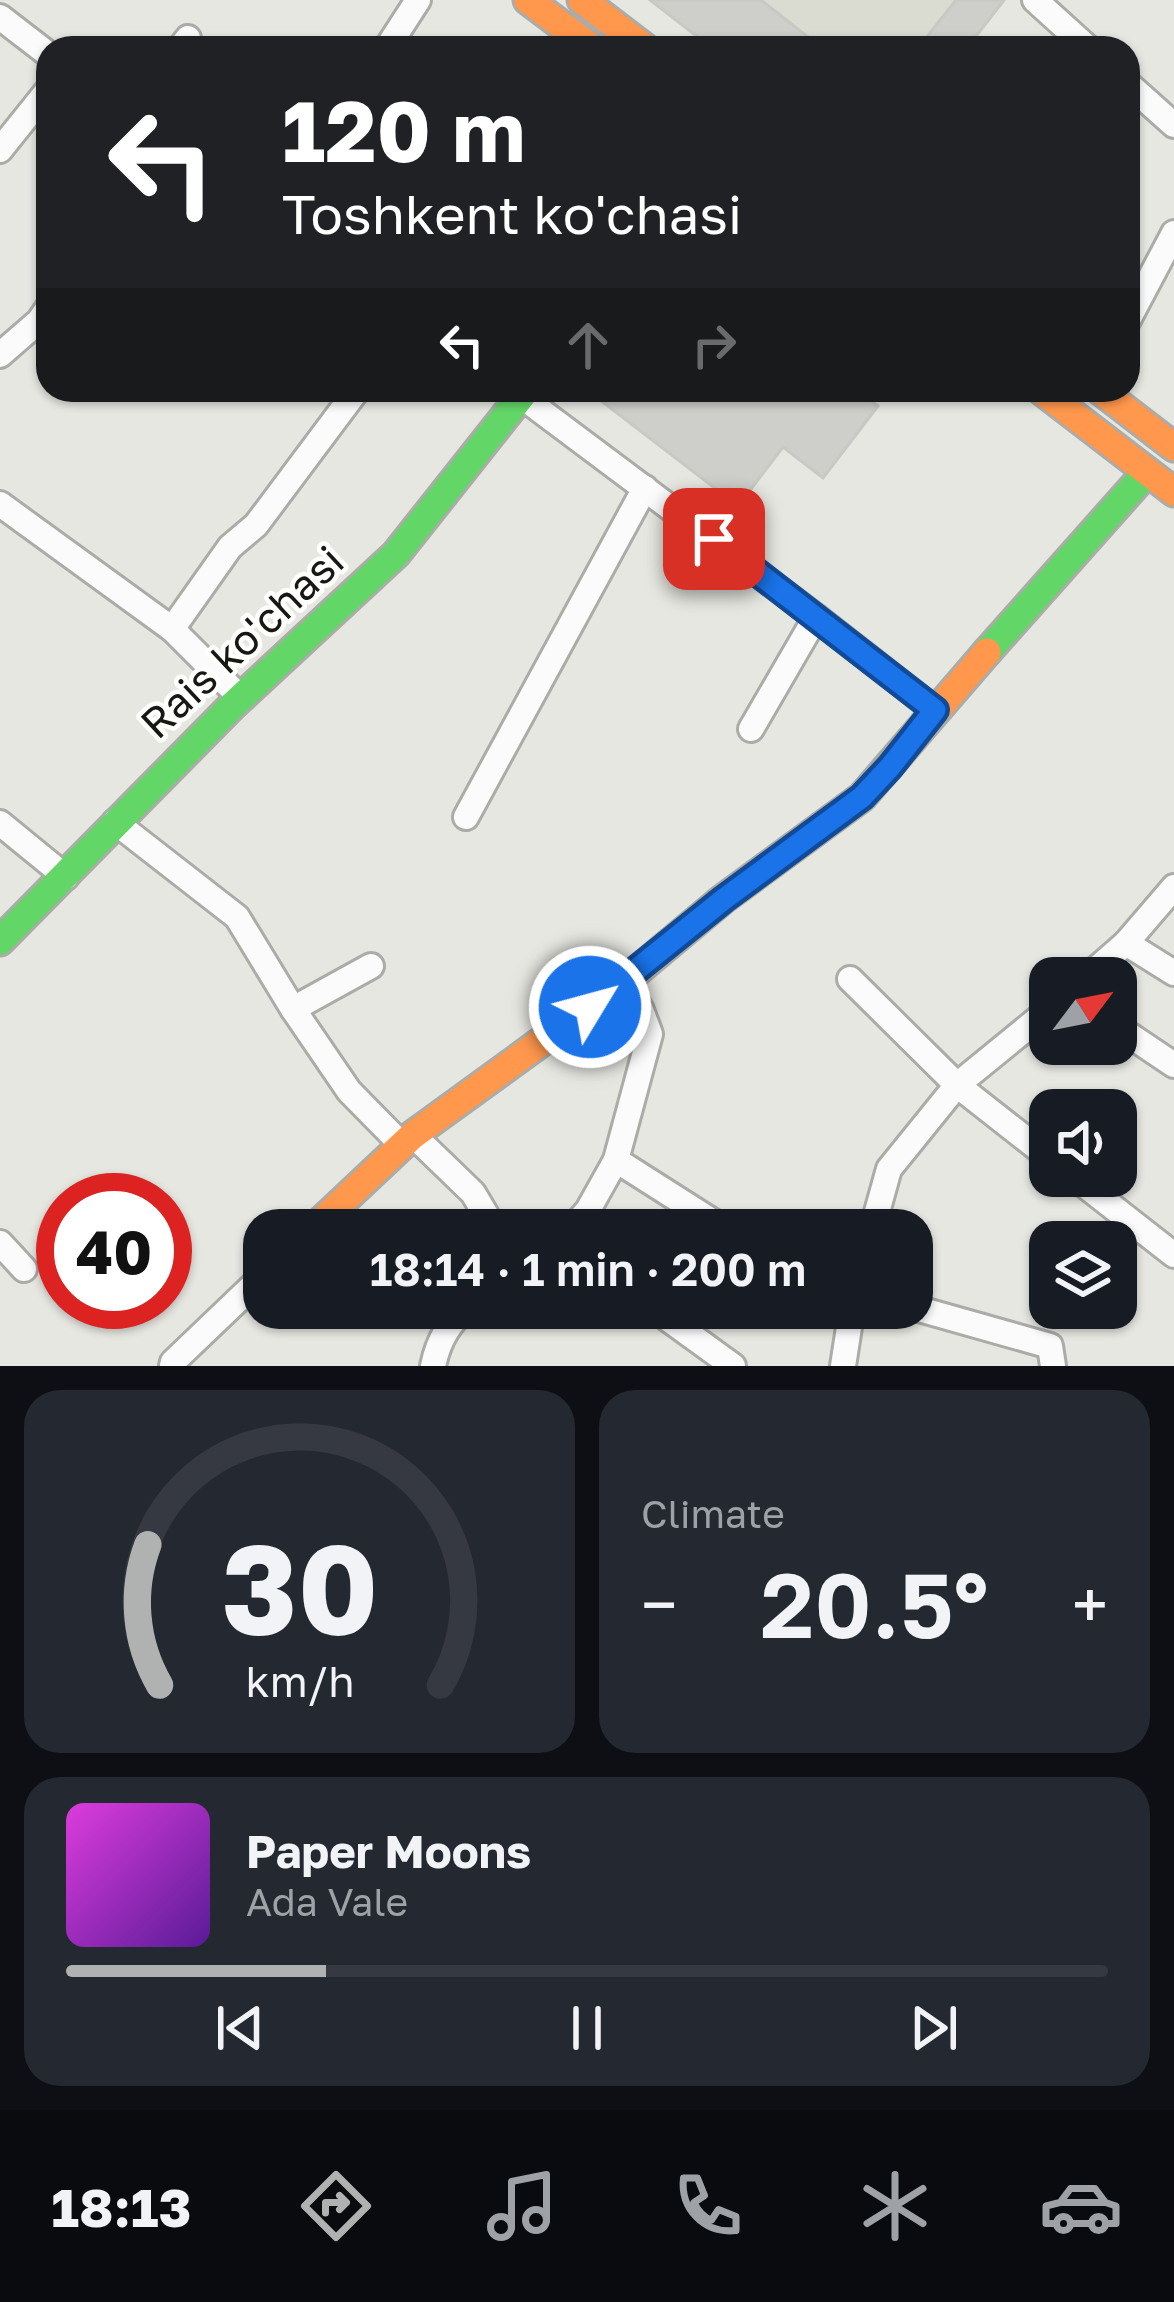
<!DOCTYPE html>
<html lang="en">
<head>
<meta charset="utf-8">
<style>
  :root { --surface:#171b24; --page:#242831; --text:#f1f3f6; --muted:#9ea1a6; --line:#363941; --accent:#b0b1b1 }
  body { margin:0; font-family:"Golos Text",sans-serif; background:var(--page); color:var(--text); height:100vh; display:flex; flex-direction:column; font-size:45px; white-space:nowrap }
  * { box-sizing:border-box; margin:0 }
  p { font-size:39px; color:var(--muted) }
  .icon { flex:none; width:66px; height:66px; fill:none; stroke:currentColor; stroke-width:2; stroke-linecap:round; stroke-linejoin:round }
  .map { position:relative; height:1366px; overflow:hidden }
  .sheet { display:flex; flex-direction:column; gap:24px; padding:24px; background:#0d0f14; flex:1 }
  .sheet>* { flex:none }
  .top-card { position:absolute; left:36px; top:36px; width:1104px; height:366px; border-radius:36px; box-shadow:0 3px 9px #0004; background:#202124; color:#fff; overflow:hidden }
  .needle { width:78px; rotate:58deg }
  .tools { position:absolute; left:1029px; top:957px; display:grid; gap:24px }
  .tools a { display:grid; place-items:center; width:108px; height:108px; border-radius:24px; background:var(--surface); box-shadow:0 3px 9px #0004; font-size:60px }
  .speed { position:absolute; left:36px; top:1173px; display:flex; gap:24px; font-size:60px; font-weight:700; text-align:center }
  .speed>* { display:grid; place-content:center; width:156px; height:156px; border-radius:50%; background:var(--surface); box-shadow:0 3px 9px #0004; line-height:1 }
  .speed .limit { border:18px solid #d22; background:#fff; color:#111 }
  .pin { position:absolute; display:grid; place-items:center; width:102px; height:102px; color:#fff; margin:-51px; border-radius:24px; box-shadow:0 6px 18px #0006 }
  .me { position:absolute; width:132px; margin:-66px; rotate:53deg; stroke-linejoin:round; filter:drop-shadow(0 0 9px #0008) }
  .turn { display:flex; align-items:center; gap:42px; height:252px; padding:0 48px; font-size:54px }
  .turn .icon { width:156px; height:156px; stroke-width:2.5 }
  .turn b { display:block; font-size:84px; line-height:102px }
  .lanes { display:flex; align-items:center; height:114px; padding:0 48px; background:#0003; justify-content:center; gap:60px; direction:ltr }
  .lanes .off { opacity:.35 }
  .big { font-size:90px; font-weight:600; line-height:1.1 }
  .sheet .card { flex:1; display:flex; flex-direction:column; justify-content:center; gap:18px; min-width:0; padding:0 42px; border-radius:36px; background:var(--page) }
  .sheet .dial { align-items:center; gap:0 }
  .dial svg { height:312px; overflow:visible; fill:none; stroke:var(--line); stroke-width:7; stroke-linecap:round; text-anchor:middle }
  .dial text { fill:var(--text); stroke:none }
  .song { display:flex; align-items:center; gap:36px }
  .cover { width:144px; height:144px; border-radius:18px; background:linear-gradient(135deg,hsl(300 70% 55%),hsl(270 70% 35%)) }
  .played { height:12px; border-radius:6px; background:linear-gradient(90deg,var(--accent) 25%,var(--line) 25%) }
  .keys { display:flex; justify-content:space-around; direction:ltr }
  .heat { display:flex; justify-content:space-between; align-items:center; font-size:66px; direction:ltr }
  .sheet .tiles { flex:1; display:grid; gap:24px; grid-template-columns:1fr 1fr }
  .card:last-child { grid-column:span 2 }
  .trip { position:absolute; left:243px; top:1209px; width:690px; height:120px; border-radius:36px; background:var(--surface); box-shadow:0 3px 9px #0004; font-weight:600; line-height:120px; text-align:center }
  .dock { display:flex; height:192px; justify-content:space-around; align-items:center; background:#090b0e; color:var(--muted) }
  .dock .icon { width:84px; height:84px }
  .dock .selected { color:var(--accent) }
  .dock b { font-size:54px; color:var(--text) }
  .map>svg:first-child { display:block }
  .built { fill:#dbdcd1 }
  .building { fill:#cececb; stroke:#c8c8c4; stroke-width:3 }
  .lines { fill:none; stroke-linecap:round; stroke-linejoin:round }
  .street-casing { stroke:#ababa8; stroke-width:30 }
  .fast-casing { stroke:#ababa8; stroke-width:33 }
  .slow-casing { stroke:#ababa8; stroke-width:33 }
  .street { stroke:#fbfbfb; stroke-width:24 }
  .fast { stroke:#63d668; stroke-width:27 }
  .slow { stroke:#ff974d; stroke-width:27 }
  .route-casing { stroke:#114b97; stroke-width:30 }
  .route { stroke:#1a73e8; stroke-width:21 }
  .labels { text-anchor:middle; stroke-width:9; stroke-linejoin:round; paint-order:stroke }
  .street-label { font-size:42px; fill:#171714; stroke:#fffffe }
</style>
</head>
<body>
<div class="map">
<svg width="1174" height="1366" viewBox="0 0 1174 1366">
  <rect width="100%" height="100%" fill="#e7e7e2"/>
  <!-- built -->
  <path class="built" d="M650,0H1006L968,48H712Z"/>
  <!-- building -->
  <g class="building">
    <path d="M650,0H761L822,48H712Z"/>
    <path d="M956,0H1004L967,48H918Z"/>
    <path d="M587,390H857L878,406L823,478L783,447L738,506Z"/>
  </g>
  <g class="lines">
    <defs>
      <g id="street">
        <path d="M1035,0L1088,48"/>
        <path d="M0,17L48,54"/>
        <path d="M180,48L188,38"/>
        <path d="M387,48L418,0"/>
        <path d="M1128,84L1174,125"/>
        <path d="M0,150L48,90"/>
        <path d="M1128,320L1174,233"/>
        <path d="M0,355L39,321L48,308"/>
        <path d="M513,390L816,617L935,710"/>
        <path d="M0,504L172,629L241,698"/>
        <path d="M172,629L230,547L256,525L357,390"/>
        <path d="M751,729L816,617"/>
        <path d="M466,817L645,488"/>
        <path d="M115,822L237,917L293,1009L349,1091L402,1145"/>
        <path d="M0,823L66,877"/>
        <path d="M1126,943L1174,973"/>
        <path d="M1086,978L1126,943L1174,887"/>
        <path d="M850,979L957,1085L1050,1158"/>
        <path d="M293,1009L371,966"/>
        <path d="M1116,1026L1174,1065"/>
        <path d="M413,1135L473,1193L495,1230"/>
        <path d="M616,1160L726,1230"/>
        <path d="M1073,1176L1174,1255"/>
        <path d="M571,1230L588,1210L616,1160L650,1034L641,1010L625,981"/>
        <path d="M872,1230L889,1169L957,1085L1050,1009"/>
        <path d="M0,1243L24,1269"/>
        <path d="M912,1307L1050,1346L1053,1366"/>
        <path d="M653,1308L733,1366"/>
        <path d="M172,1366L173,1362L264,1275"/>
        <path d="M433,1366C438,1342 448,1322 468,1308"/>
        <path d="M843,1366L852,1308"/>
      </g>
      <g id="fast">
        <path d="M987,652L1147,472"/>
        <path d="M0,941L232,706L396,554L526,390"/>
      </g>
      <g id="slow">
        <path d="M528,0L592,48"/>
        <path d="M582,0L645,48"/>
        <path d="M1041,390L1174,492"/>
        <path d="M1100,390L1174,447"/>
        <path d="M312,1230L413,1135L625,981L723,899L862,797L987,652"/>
      </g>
    </defs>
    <!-- street casing -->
    <use href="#street" class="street-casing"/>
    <!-- fast casing -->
    <use href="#fast" class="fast-casing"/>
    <!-- slow casing -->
    <use href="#slow" class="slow-casing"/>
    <!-- street -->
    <use href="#street" class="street"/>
    <!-- fast -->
    <use href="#fast" class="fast"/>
    <!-- slow -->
    <use href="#slow" class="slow"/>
  </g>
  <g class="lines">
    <defs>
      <path id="route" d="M590,1007L724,899L862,797L890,767L935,710L714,539"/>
    </defs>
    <!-- route casing -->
    <use href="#route" class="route-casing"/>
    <!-- route -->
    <use href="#route" class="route"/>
  </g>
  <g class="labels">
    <!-- street labels -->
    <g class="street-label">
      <text transform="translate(242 642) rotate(-43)" y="15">Rais ko'chasi</text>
    </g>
  </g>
</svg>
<div class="tools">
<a><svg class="needle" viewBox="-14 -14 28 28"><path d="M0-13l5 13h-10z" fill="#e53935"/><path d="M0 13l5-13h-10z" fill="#9ea1a6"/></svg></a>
<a><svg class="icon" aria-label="sound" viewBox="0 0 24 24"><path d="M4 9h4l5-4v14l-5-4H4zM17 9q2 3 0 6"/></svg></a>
<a><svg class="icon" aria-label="layers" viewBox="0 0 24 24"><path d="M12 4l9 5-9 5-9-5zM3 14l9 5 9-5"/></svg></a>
</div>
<div class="speed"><div class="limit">40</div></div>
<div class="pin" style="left:714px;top:539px;background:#d93025"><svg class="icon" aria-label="arrive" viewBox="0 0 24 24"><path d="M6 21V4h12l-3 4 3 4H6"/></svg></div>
<svg class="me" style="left:590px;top:1007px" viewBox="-20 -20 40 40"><circle r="17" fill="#1a73e8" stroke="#fff" stroke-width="3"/><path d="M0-11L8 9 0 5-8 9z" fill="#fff"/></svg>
<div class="trip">18:14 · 1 min · 200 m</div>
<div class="top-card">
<div class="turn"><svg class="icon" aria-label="left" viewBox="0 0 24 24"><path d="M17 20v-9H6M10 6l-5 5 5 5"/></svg><div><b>120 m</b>Toshkent ko'chasi</div></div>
<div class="lanes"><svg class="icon" aria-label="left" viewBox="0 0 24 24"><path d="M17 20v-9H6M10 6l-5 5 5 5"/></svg><svg class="icon off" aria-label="ahead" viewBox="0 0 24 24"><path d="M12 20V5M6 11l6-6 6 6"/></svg><svg class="icon off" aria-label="right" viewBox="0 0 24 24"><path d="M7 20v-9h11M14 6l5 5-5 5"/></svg></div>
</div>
</div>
<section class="sheet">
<div class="tiles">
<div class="card dial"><svg viewBox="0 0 100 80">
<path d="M14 69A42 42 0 1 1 86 69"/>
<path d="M14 69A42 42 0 0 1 11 33" stroke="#b0b1b1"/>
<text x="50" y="56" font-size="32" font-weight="700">30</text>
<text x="50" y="72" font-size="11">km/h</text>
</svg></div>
<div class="card"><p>Climate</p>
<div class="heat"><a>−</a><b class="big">20.5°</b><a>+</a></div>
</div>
<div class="card">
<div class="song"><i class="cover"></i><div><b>Paper Moons</b><p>Ada Vale</p></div></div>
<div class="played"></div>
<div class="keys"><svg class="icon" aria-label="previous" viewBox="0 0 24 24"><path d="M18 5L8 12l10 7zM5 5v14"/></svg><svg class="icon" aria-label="pause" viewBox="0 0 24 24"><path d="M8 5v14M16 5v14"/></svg><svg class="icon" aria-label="next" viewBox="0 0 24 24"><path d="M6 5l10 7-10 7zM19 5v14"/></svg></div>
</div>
</div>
</section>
<nav class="dock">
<b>18:13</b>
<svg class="icon selected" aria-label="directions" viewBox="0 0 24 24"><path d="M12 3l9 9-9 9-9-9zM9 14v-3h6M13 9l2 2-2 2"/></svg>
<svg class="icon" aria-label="music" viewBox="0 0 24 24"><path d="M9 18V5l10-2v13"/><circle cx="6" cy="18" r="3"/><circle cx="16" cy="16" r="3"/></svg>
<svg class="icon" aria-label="phone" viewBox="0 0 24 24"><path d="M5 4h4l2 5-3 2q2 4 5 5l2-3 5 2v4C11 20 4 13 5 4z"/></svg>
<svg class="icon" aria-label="climate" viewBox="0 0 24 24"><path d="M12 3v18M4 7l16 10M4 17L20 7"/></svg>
<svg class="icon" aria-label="car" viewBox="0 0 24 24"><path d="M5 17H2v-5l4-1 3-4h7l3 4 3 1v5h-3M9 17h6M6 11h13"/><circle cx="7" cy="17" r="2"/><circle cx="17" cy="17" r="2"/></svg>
</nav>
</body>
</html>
